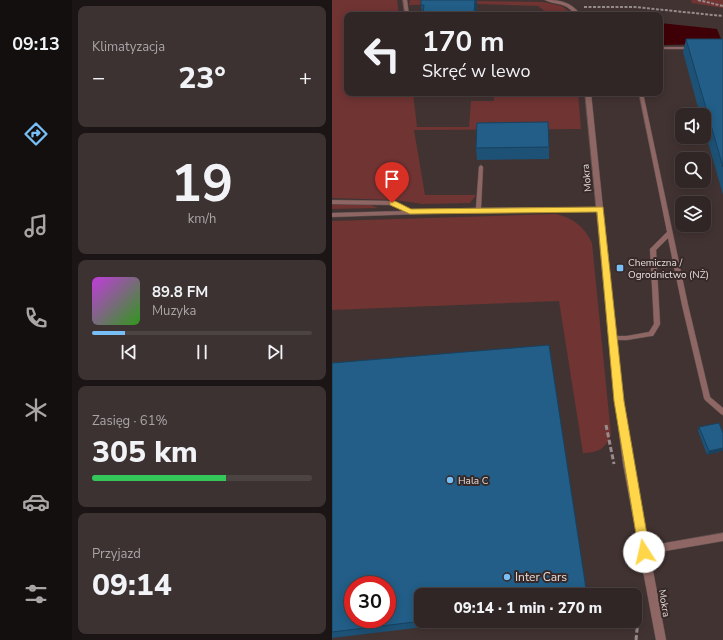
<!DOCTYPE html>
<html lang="pl">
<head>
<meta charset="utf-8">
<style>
  :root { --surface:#312626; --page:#3d3232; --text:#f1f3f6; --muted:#a8a5a7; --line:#4c4343; --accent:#78bff7 }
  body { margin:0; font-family:"Nunito Sans",sans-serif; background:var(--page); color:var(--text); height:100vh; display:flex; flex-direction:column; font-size:15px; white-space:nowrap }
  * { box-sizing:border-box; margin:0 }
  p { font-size:13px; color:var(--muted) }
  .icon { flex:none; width:22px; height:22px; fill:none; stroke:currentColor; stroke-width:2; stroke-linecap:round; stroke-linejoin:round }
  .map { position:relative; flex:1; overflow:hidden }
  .panel { display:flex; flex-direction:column; gap:6px; padding:6px; background:#1b1515; width:260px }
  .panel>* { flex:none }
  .hud { position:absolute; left:12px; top:12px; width:319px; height:84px; border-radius:8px; box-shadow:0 2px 10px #0003,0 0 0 1px var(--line); background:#312626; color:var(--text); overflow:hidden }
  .controls { position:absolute; left:343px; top:108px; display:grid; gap:8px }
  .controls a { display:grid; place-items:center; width:36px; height:36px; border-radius:8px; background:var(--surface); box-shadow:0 2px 10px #0003,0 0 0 1px var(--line); font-size:20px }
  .speed { position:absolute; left:12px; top:576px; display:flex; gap:8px; font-size:20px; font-weight:700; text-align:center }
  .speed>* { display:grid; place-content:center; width:52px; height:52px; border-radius:50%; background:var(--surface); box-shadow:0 2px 10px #0003,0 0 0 1px var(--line); line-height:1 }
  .speed .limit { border:6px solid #d22; background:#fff; color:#111 }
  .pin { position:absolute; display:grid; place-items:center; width:34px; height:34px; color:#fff; margin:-41px -17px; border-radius:50% 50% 50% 0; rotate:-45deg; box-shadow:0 0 4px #0007 }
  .pin .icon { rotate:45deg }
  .me { position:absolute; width:44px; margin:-22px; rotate:350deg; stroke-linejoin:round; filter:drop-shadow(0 0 3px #0008) }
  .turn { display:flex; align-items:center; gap:14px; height:84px; padding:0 12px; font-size:18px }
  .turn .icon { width:52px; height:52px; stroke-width:2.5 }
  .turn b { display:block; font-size:28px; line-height:34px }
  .big { font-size:30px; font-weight:800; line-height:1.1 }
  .panel .card { flex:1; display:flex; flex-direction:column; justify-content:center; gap:6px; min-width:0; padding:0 14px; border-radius:8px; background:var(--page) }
  .panel .dial { align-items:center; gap:0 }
  .dial b { font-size:52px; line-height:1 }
  .song { display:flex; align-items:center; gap:12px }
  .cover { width:48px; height:48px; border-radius:6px; background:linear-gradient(135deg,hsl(290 70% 55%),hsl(110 70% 35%)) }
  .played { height:4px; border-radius:2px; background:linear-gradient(90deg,var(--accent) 15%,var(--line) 15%) }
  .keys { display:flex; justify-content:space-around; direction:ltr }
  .heat { display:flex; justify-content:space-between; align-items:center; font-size:22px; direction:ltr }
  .charge { height:6px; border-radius:3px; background:linear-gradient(90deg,#34c759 61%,var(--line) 0) }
  .trip { position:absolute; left:82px; top:588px; width:228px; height:40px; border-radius:8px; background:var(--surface); box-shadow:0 2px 10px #0003,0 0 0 1px var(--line); font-weight:800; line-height:40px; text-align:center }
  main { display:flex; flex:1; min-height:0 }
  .tab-bar { display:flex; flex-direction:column; width:72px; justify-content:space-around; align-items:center; background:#140f0f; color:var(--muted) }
  .tab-bar .icon { width:28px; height:28px }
  .tab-bar .current { color:var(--accent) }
  .tab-bar b { font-size:18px; color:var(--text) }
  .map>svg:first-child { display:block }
  .green { fill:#703433 }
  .water { fill:#3e0006 }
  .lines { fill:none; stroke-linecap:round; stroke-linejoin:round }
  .lane-casing { stroke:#5f5150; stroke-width:1 }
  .street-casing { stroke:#5f5150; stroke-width:1 }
  .path-far1 { stroke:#988d8c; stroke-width:2; stroke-dasharray:3 1.5; stroke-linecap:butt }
  .path { stroke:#988d8c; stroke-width:3; stroke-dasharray:5 2.5; stroke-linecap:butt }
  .lane { fill:#8e6764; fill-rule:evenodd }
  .street { fill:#8e6764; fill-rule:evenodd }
  .wall { fill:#1d5175 }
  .shaded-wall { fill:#18425f }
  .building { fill:#225e88; stroke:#18425f; fill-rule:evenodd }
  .route { fill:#ffd54a; stroke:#a68a30 }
  .poi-dot { fill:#78bff7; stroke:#372928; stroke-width:1.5 }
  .labels { text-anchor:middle; stroke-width:4; stroke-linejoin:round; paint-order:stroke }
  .street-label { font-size:10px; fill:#e5dcdb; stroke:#372928 }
  .poi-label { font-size:10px; fill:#e5dcdb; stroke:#372928; text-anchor:start }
  .near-poi-label { font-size:12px; fill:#e5dcdb; stroke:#372928; text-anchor:start }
</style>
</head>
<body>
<main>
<nav class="tab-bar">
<b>09:13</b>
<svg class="icon current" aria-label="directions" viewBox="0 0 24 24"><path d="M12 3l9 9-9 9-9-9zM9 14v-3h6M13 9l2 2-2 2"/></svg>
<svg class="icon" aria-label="music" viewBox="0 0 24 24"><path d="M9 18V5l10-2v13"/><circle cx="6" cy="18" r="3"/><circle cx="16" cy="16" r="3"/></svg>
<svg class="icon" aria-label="phone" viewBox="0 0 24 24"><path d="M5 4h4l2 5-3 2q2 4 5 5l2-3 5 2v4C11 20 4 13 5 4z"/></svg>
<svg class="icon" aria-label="climate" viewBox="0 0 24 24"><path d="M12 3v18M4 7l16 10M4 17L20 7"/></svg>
<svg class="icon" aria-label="car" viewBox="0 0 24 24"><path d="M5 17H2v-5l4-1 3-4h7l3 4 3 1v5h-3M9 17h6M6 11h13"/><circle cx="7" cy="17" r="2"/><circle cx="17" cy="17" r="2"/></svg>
<svg class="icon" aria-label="filters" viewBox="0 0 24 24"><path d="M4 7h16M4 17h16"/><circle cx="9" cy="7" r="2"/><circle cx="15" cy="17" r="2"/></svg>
</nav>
<section class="panel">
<div class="card"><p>Klimatyzacja</p>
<div class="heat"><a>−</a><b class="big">23°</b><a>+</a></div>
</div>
<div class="card dial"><b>19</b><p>km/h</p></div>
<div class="card">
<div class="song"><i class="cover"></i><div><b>89.8 FM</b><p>Muzyka</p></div></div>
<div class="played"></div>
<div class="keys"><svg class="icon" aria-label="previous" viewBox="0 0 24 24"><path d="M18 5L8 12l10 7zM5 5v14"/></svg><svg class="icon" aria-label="pause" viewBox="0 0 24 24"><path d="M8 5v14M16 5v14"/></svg><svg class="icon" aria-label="next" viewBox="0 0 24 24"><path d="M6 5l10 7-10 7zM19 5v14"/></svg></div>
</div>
<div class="card"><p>Zasięg · 61%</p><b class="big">305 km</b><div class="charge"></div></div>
<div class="card"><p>Przyjazd</p><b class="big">09:14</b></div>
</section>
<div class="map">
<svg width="391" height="640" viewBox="0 0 391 640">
  <rect width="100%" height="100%" fill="#413332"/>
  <!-- green -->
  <g class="green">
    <path d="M0,0H65L67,15H15V93H81L85,127H137L139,101H162V93H215V95H224V93H246L249,129L82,130L93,195H144L138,203L91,204L63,200L0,198Z"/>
    <path d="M78,0L211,2L230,6L241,15H218L206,6L145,4L77,5Z"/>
    <path d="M359,0H391V8L360,3Z"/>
    <path d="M0,203L39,205L46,208L0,209Z"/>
    <path d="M224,214C241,218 252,226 260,243L279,435C274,448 266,453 251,453L227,301L0,310V221Z"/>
  </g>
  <!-- water -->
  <path class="water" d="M328,23L385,29L391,44L328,45Z"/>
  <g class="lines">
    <defs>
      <g id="lane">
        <path d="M71,0H75L77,15H73Z"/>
        <path d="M328,47H358L360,48L358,49H328Z"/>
        <path d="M217,93H221V94L219,95H217Z"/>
        <path d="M307,93H311L356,305L378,397L391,408V415L389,414L373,400L372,398L350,305L336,238L324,250L328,324L327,326L321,336H319L295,340H278L277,338L278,336H295L317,332L322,324L318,249L335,232Z"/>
        <path d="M149,165L151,167L149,208L268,207L271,209L268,211L146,212L0,217V213L72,211L59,205L0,204V200L60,201L79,210L144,208L147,167Z"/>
        <path d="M391,533V541L333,551L312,556L309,555L308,552L309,549L312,548L333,543Z"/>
      </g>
      <g id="street">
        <path d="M213,0C229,0 239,2 249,15H243C233,1 225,6 213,0Z"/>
        <path d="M253,93H259L291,401L301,464L334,640H324L291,464L283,401Z"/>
      </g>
    </defs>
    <!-- lane casing -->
    <use href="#lane" class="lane-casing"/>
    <!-- street casing -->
    <use href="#street" class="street-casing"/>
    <!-- path-far1 -->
    <g class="path-far1">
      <path d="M366,0L391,6"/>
      <path d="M252,7H303L391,16"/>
    </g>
    <!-- path -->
    <g class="path">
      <path d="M274,425L282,464"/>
      <path d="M304,640L308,599"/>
    </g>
    <!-- lane -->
    <use href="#lane" class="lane"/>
    <!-- street -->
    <use href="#street" class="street"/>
  </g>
  <!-- wall -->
  <g class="wall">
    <path d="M145,4L144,13L198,15H90L89,5Z"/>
    <path d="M354,39H391V195L372,128V115H368L351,52Z"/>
    <path d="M217,147V159L145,160L144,148Z"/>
    <path d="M0,363L89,621H142L0,638Z"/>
    <path d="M367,427L391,433L375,455L366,431Z"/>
  </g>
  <!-- shaded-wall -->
  <g class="shaded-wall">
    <path d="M143,0H145V4L144,15L142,13Z"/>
    <path d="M391,448V451L375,455L377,451Z"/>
  </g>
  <!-- building -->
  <g class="building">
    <path d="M89,0H143L142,13H198V15H91L92,5H89Z"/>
    <path d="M354,39H391V167Z"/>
    <path d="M216,122L217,147L144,148L145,123Z"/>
    <path d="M217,345L255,595H89V621H91L0,632V363ZM21,585H55V619H21Z"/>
    <path d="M387,423L391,433V448L377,451L367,427Z"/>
  </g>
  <!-- route -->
  <path class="route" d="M58,201H63L79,209L271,207L292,401L318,552L316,556L312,558L308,556L307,552L282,401L265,212L78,214L58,205Z"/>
  <!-- markers -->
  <g class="poi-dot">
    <rect x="284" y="264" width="8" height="8" rx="2"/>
    <circle cx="118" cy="480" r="4"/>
    <circle cx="175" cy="577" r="4"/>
  </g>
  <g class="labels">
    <!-- street labels -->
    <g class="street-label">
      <text transform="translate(254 178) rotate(-96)" y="4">Mokra</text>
      <text transform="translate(333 603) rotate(80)" y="4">Mokra</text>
    </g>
    <!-- poi labels -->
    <g class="poi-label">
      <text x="296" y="266">Chemiczna /<tspan x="296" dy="12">Ogrodnictwo (NŻ)</tspan></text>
      <text x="126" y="484">Hala C</text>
    </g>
    <!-- near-poi labels -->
    <g class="near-poi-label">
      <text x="183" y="581">Inter Cars</text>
    </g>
  </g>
</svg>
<div class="controls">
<a><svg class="icon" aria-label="sound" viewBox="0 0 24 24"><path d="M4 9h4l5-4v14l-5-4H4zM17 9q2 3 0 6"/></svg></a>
<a><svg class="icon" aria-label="search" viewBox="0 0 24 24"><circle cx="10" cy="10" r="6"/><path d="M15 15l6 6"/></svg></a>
<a><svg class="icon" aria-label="layers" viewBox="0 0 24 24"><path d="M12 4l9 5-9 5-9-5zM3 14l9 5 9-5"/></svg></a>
</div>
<div class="speed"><div class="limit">30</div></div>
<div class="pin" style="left:60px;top:203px;background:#d93025"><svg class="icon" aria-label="arrive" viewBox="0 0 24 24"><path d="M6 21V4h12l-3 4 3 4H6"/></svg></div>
<svg class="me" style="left:312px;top:552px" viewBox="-20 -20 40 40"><circle r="19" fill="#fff"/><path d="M0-13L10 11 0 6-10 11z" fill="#ffd54a"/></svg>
<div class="trip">09:14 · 1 min · 270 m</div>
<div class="hud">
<div class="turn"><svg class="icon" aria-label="left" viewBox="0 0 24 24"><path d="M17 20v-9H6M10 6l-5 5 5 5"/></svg><div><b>170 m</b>Skręć w lewo</div></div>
</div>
</div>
</main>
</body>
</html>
